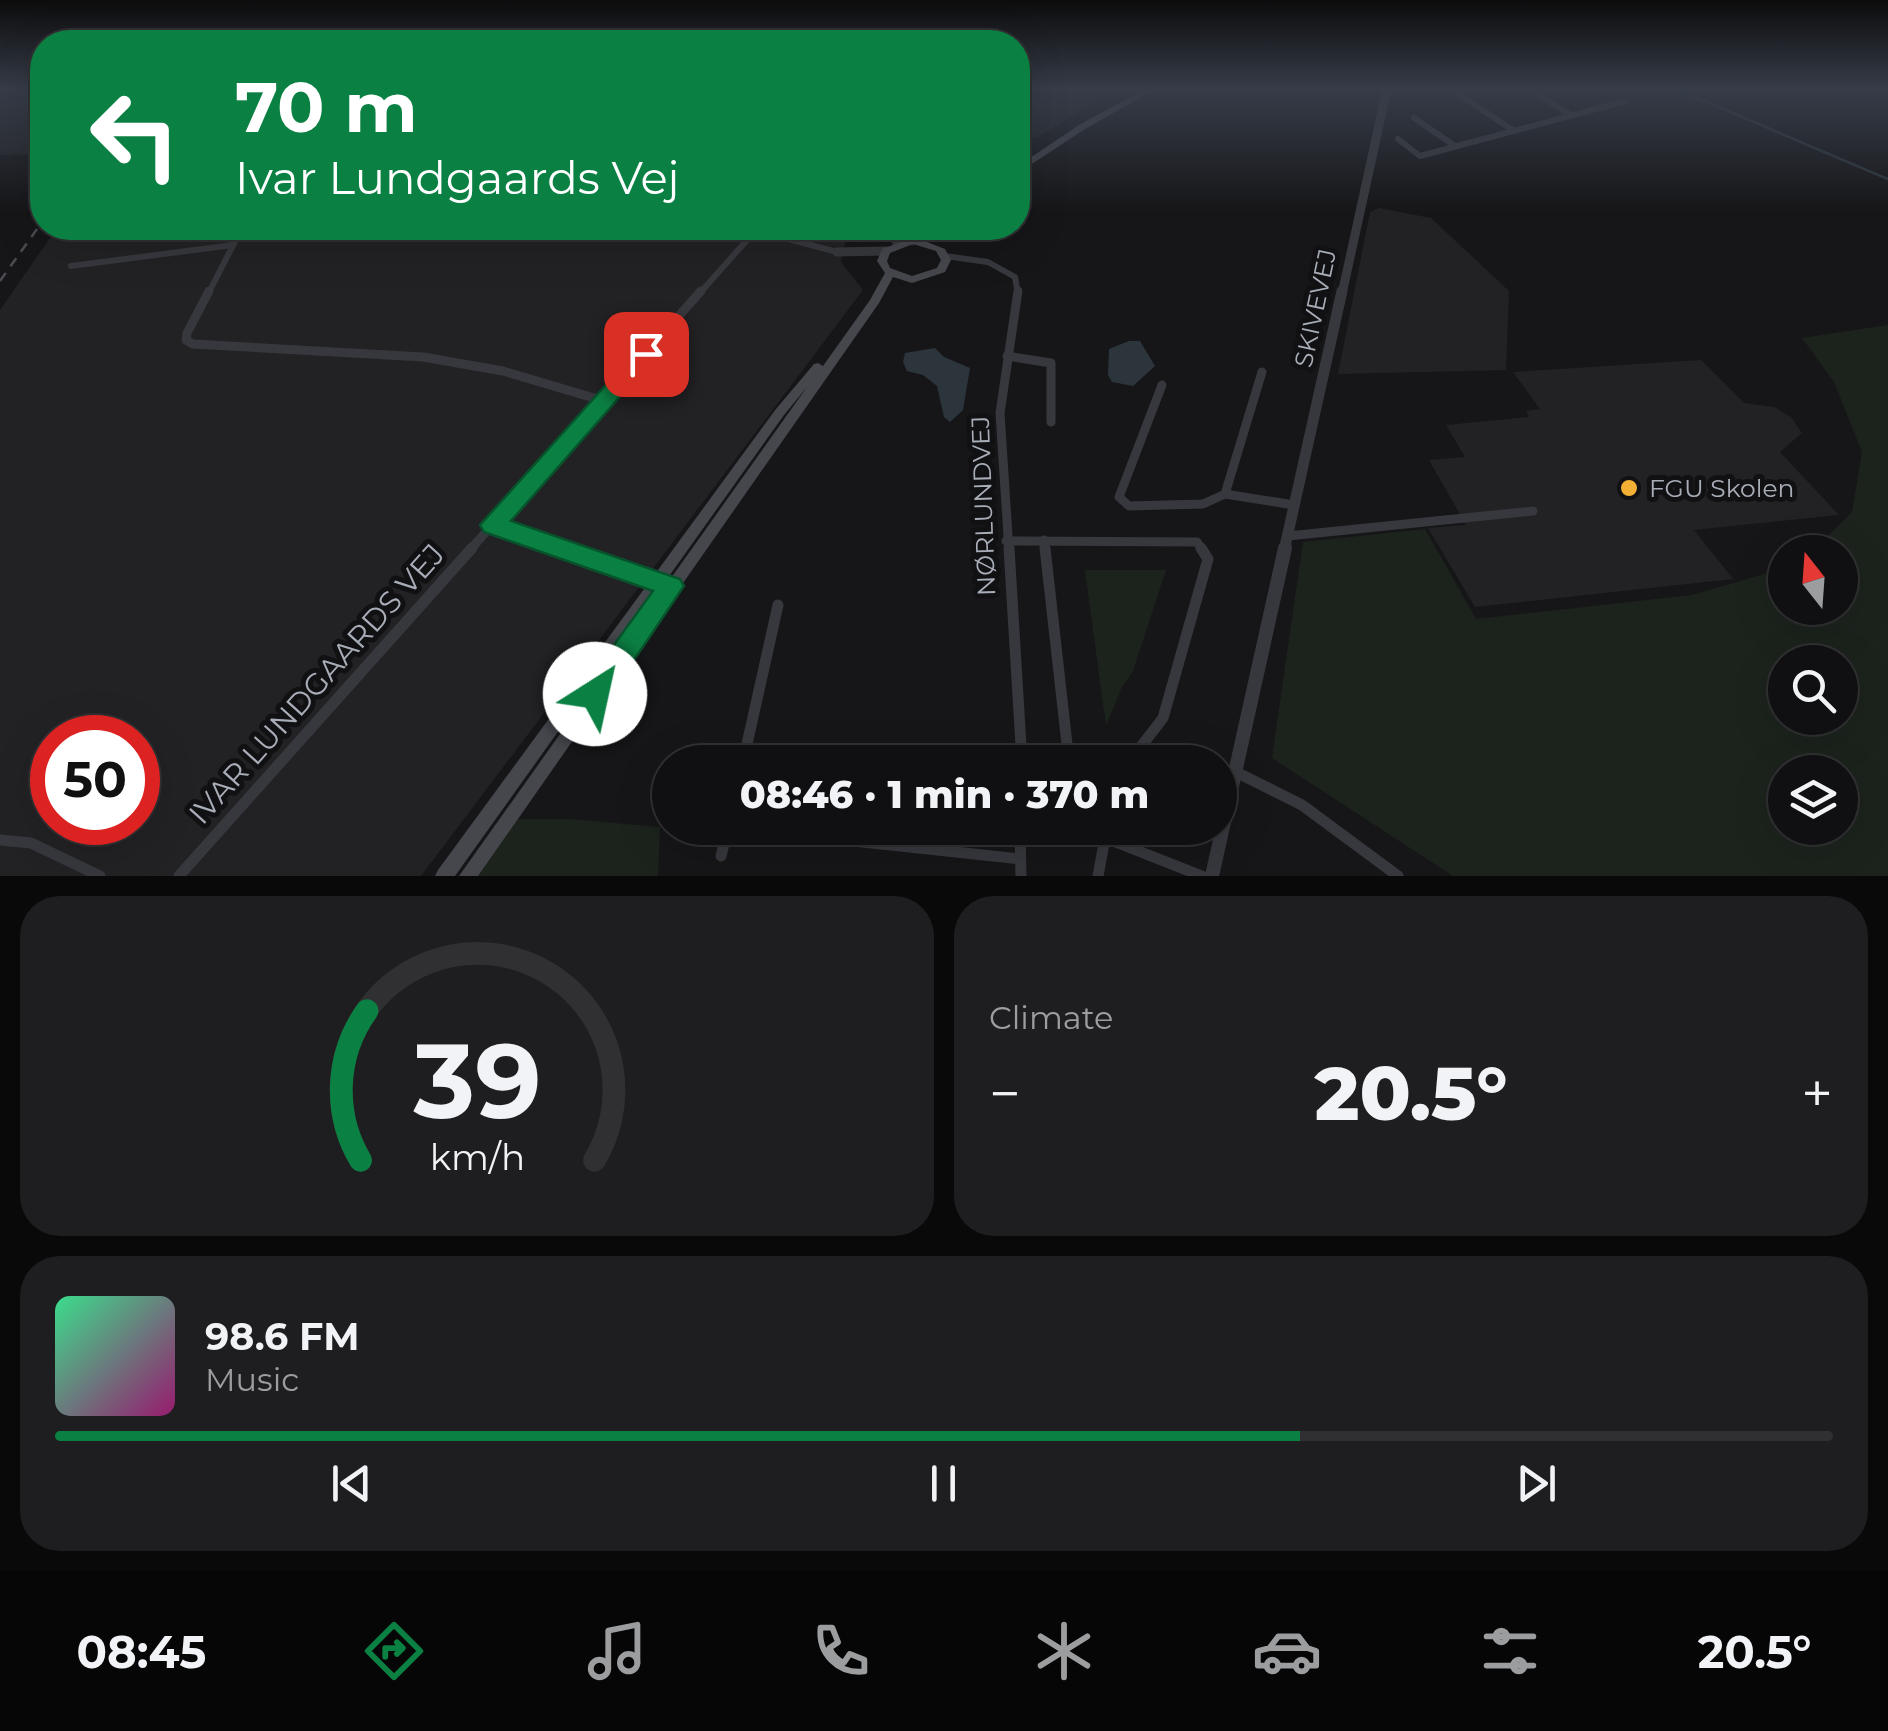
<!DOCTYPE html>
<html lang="en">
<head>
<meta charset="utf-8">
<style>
  :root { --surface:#101012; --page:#1e1e20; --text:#f1f3f6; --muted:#9c9d9f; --line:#303032; --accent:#0b8043 }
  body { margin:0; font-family:Montserrat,sans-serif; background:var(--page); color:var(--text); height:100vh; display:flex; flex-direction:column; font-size:38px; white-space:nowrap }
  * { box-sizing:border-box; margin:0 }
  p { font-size:32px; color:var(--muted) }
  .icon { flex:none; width:55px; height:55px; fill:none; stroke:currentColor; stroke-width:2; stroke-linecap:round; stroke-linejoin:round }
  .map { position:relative; height:876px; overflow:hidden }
  .details { display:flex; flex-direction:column; gap:20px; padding:20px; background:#09090a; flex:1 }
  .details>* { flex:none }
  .guide { position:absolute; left:30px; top:30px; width:1000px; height:210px; border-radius:40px; box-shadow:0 10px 40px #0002,0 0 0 2px var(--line); background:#0b8043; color:#fff; overflow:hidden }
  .needle { width:65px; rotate:343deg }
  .controls { position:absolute; left:1768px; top:535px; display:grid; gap:20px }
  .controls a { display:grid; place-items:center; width:90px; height:90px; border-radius:50%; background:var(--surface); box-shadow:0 10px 40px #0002,0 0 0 2px var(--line); font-size:50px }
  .speed { position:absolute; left:30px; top:715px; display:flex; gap:20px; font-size:50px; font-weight:700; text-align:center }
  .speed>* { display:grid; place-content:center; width:130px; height:130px; border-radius:50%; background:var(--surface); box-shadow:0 10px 40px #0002,0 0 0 2px var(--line); line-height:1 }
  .speed .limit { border:15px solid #d22; background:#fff; color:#111 }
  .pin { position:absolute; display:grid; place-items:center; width:85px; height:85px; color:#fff; margin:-42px; border-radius:20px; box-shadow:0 5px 15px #0006 }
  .me { position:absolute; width:110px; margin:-55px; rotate:35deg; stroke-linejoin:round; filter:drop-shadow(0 0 8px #0008) }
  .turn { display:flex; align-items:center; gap:35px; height:210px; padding:0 40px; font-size:45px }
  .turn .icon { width:130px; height:130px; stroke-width:2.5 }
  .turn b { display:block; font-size:70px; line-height:85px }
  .big { font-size:75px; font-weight:800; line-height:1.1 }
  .details .card { flex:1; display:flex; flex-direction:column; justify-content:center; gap:15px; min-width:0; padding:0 35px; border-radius:40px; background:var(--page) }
  .details .dial { align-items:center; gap:0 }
  .dial svg { height:260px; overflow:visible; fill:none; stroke:var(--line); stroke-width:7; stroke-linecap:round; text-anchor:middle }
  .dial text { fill:var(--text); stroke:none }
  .song { display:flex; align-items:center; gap:30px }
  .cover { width:120px; height:120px; border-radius:15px; background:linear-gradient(135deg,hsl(150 70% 55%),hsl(320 70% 35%)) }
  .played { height:10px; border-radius:5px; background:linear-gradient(90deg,var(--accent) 70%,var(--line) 70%) }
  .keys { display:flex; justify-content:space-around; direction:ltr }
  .heat { display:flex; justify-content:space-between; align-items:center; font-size:55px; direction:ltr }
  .details .tiles { flex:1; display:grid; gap:20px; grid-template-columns:1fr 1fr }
  .card:last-child { grid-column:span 2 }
  .trip { position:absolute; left:652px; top:745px; width:585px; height:100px; border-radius:50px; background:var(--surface); box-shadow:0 10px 40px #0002,0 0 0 2px var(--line); font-weight:800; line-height:100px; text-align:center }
  .tab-bar { display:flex; height:160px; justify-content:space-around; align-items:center; background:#060607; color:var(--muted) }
  .tab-bar .icon { width:70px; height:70px }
  .tab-bar .selected { color:var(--accent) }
  .tab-bar b { font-size:45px; color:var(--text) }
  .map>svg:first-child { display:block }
  .built { fill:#222225; fill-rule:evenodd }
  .green { fill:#1c231d; fill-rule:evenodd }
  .water { fill:#2c353c }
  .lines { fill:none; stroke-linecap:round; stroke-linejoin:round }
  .stream { stroke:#2c353c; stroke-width:2.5 }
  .minor-far2 { stroke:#37383d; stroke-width:6 }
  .minor-far1 { stroke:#37383d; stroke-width:9 }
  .minor { stroke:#37383d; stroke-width:11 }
  .tertiary-far2 { stroke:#37383d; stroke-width:9 }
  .tertiary-far1 { stroke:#37383d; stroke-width:11 }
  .tertiary { stroke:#37383d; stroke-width:14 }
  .secondary { fill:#45474d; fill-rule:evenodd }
  .rail { stroke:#4a4c52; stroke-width:2.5; stroke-dasharray:10 8; stroke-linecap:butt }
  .route { fill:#0b8043; stroke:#07532c; stroke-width:2.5 }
  .poi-dot { fill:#f2b134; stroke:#111113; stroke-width:4 }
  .labels { text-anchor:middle; stroke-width:10; stroke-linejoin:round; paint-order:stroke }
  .street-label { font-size:25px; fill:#a8adb8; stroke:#111113 }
  .poi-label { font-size:25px; fill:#a8adb8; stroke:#111113; text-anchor:start }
  .near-street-label { font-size:30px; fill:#a8adb8; stroke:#111113 }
</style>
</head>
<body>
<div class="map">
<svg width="1888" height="876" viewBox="0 0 1888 876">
  <rect width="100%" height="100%" fill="#161618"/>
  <!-- built -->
  <g class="built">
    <path d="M0,89H42V154L0,155Z"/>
    <path d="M1018,89H1116L1038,137H1018Z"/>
    <path d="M1379,208L1431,218L1509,291L1506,370L1338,374L1370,212Z"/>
    <path d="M57,228H871L845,243L841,262L863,290L421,876H0V310ZM52,738H138V822H52Z"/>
    <path d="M1701,360L1744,403L1774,407L1791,417L1802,433L1780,452L1839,515L1694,530L1733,579L1475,607L1428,528L1466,525L1429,460L1465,457L1446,425L1529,417L1526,411L1540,409L1513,372Z"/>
  </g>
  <!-- green -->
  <g class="green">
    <path d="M1888,325V876H1453L1272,758L1303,542L1425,529L1476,619L1692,595L1785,568V608H1840V552H1812L1852,512L1862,452L1834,382L1802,338ZM1785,662H1840V718H1785ZM1785,772H1840V828H1785Z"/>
    <path d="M1085,570H1166L1133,671L1121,689L1106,726Z"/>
    <path d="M517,819H568L660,827L658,876H478Z"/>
  </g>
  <!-- water -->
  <g class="water">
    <path d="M1129,341H1140L1155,366L1133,386L1112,382L1108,375L1109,349Z"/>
    <path d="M935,348L944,357L970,368L963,410L950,422L944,417L937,386L923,375L907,371L903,362L905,353Z"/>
  </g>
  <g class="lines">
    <!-- stream -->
    <path class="stream" d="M1676,89L1888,179"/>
    <!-- minor-far2 -->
    <g class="minor-far2">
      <path d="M1403,89H1407"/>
      <path d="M1451,89L1514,131"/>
      <path d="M1529,89L1571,115"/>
      <path d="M1414,118L1455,146"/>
      <path d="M1398,139L1420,156L1626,101"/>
      <path d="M747,228L837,252"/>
      <path d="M945,256L988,262L1015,277L1018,294"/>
      <path d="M71,266L233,245"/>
      <path d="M208,294L242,228"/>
      <path d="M699,294L756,230"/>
    </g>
    <!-- minor-far1 -->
    <g class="minor-far1">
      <path d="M209,291L187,333L186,340L193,344L423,357L503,371L604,401"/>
      <path d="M1007,356L1051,363V422"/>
      <path d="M1162,385L1119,497L1129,506L1203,504L1225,494L1262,372"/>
      <path d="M1225,494L1294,505"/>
      <path d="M493,525L568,551"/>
      <path d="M1288,536L1533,511"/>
      <path d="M1044,540L1045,551"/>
      <path d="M1006,541L1197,542L1203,551"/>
      <path d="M469,551L701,291"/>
      <path d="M1009,551L1000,413L1018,291"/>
    </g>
    <!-- minor -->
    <g class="minor">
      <path d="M561,548L660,583"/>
      <path d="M1009,548L1022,762"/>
      <path d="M1045,548L1069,762"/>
      <path d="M743,762L778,605"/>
      <path d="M1129,762L1163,718L1208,559L1201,548"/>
      <path d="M1238,773L1302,805L1398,876"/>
      <path d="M733,828L1020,859"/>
      <path d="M1020,828L1021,876"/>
      <path d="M1080,828L1202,876"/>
      <path d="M0,840L31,843L100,876"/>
      <path d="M721,856L728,828"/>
      <path d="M179,876L472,548"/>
      <path d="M1098,876L1105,838"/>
    </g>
    <!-- tertiary-far2 -->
    <g class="tertiary-far2">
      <path d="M895,228L897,244"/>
      <path d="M903,228L912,241"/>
      <path d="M837,252L886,251"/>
      <path d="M1342,294L1387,89"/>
    </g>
    <!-- tertiary-far1 -->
    <path class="tertiary-far1" d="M1284,551L1342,291"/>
    <!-- tertiary -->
    <path class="tertiary" d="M1212,876L1285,548"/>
    <!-- secondary -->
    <g class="secondary">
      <path d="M1145,89H1156L1085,129L1018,173V166L1079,125Z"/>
      <path d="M938,228H949L927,242L945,249L951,260L945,272L912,283L893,277L879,303L478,876H459L807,387L784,415L455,876H435L438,870L776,409L814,364L818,363L823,366L870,300L885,273L877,261L882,249C902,241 919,238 938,228ZM913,244L936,251L941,260L937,268L912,276L890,268L887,261L890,253Z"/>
    </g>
    <!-- rail -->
    <path class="rail" d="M0,281L42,222"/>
  </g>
  <!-- sky -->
  <linearGradient id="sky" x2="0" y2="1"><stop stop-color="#0c0c0d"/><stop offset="0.42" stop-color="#363c48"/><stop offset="1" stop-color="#363c48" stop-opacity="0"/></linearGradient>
  <rect width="1888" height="212" fill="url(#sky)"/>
  <!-- route -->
  <path class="route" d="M646,346L653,348L657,354L653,359L511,521L680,579L684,586L605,703L595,707L585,703L581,694L585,685L653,591L484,532L480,525L639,348Z"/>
  <!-- markers -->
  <circle class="poi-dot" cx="1629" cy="488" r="10"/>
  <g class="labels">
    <!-- street labels -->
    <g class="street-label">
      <text transform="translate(1315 308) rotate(-78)" y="9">SKIVEVEJ</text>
      <text transform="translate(983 506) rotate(-92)" y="9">NØRLUNDVEJ</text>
    </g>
    <!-- poi labels -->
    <g class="poi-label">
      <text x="1649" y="497">FGU Skolen</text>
    </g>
    <!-- near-street labels -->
    <g class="near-street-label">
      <text transform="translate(317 684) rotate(-48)" y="10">IVAR LUNDGAARDS VEJ</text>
    </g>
  </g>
</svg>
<div class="controls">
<a><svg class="needle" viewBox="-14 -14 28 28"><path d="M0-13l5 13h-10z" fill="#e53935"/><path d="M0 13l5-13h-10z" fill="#9c9d9f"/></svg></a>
<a><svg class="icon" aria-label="search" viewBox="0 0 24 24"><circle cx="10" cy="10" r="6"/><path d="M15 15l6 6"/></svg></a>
<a><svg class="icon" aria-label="layers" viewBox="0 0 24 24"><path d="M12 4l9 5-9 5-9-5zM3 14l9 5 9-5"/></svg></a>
</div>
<div class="speed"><div class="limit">50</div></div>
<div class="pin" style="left:646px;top:354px;background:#d93025"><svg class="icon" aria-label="arrive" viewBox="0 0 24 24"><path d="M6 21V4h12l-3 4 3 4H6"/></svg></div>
<svg class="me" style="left:595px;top:694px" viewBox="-20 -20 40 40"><circle r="19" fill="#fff"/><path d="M0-13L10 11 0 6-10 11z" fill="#0b8043"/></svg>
<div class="trip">08:46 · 1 min · 370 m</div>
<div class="guide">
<div class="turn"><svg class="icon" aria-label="left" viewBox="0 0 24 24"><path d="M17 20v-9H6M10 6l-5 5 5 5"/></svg><div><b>70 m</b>Ivar Lundgaards Vej</div></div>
</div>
</div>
<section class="details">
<div class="tiles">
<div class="card dial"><svg viewBox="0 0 100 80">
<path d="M14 69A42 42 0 1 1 86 69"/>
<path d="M14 69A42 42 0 0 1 16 23" stroke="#0b8043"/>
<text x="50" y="56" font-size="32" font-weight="700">39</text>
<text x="50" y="72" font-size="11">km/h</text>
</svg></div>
<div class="card"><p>Climate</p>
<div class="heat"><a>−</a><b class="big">20.5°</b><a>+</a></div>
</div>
<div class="card">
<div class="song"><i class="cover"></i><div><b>98.6 FM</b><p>Music</p></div></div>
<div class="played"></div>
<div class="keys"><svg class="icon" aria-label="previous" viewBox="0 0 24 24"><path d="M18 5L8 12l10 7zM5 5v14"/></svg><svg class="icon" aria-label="pause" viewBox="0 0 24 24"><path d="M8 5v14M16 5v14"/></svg><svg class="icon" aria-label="next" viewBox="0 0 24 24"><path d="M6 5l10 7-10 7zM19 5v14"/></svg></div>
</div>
</div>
</section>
<nav class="tab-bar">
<b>08:45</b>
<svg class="icon selected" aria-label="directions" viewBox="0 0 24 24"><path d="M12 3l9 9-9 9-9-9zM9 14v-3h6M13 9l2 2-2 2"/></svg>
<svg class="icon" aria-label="music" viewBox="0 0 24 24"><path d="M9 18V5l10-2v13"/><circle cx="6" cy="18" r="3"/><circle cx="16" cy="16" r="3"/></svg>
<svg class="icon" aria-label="phone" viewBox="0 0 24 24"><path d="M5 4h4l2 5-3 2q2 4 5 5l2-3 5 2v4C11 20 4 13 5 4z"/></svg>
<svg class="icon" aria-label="climate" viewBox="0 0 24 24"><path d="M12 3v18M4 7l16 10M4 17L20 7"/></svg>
<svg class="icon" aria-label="car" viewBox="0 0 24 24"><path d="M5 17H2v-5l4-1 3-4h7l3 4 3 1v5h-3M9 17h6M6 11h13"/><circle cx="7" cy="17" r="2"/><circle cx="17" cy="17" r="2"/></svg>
<svg class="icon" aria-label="filters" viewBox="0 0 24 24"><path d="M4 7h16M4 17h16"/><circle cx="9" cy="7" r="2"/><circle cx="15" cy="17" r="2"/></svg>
<b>20.5°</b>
</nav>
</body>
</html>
